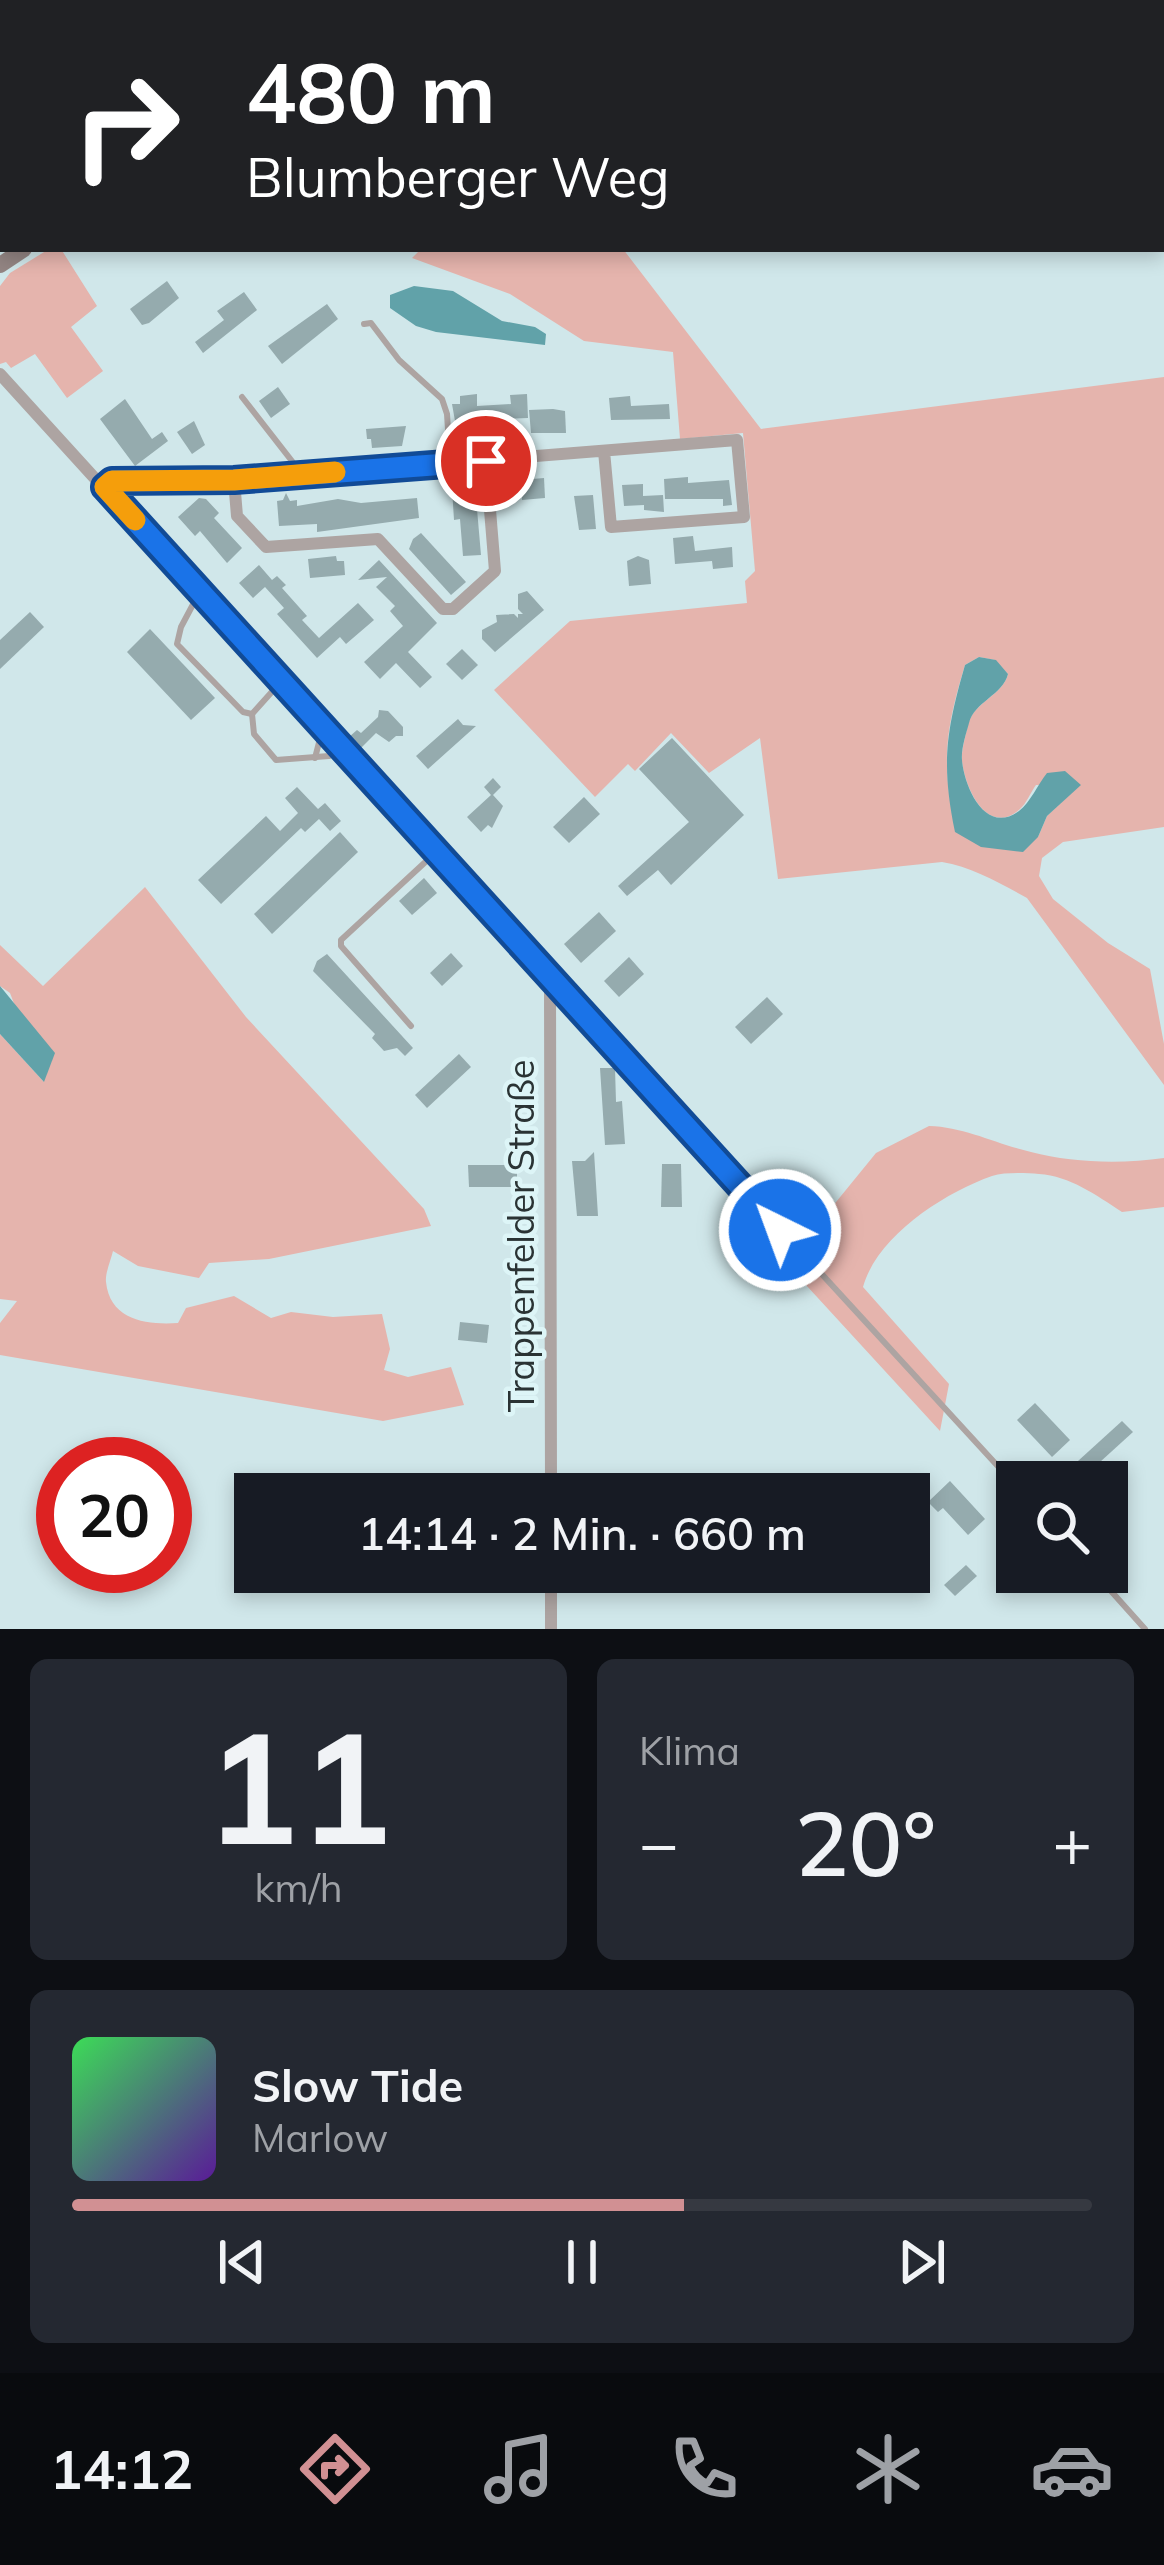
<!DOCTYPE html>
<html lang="de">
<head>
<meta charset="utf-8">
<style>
  :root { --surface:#171b24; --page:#242831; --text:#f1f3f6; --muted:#9ea1a6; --line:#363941; --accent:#d19093 }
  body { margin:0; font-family:Mulish,sans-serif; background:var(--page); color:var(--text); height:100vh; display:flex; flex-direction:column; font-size:45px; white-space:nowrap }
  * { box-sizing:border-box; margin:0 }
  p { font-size:39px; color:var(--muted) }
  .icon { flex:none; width:66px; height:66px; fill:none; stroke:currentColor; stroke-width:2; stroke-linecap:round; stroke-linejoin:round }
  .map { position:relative; height:1629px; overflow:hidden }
  .details { display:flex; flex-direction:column; gap:30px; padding:30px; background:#0d0f14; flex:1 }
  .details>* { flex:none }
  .banner { position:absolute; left:0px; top:0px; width:1164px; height:252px; box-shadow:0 6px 18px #0003; background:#202124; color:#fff; overflow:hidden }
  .controls { position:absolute; left:996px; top:1461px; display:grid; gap:24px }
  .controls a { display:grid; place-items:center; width:132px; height:132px; border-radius:0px; background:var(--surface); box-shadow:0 6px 18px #0003; font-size:60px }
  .speed { position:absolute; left:36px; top:1437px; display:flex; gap:24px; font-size:60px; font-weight:700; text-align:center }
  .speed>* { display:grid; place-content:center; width:156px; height:156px; border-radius:50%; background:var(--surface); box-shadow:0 6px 18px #0003; line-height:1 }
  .speed .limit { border:18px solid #d22; background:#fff; color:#111 }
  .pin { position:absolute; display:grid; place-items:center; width:102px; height:102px; color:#fff; margin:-51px; border:6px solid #fff; border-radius:50%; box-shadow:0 3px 12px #0007 }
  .me { position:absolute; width:132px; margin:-66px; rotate:318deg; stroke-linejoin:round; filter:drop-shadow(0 0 9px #0008) }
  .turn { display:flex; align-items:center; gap:42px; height:252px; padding:0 48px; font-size:54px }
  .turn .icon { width:156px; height:156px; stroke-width:2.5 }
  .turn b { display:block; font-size:84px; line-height:102px }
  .big { font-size:90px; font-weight:600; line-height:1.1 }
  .details .card { flex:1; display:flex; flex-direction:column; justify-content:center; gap:18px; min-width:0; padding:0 42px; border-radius:18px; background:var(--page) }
  .details .dial { align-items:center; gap:0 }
  .dial b { font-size:156px; line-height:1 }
  .song { display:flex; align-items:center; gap:36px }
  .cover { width:144px; height:144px; border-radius:18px; background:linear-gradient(135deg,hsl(130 70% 55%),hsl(270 70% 35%)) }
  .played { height:12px; border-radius:6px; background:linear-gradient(90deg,var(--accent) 60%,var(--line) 60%) }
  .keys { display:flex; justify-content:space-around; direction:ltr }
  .heat { display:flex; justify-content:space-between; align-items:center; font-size:66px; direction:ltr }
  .details .tiles { flex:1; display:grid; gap:30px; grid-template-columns:1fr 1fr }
  .card:last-child { grid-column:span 2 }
  .trip { position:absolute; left:234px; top:1473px; width:696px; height:120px; border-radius:0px; background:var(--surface); box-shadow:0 6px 18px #0003; font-weight:600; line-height:120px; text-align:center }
  .menu { display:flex; height:192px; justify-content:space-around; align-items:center; background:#090b0e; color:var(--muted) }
  .menu .icon { width:84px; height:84px }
  .menu .on { color:var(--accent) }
  .menu b { font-size:54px; color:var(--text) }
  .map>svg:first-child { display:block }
  .green { fill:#e5b4ad; fill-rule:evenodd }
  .water { fill:#61a2a9 }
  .building { fill:#95abae }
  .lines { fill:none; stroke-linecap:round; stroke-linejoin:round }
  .service { stroke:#ada4a2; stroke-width:6 }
  .minor { stroke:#ada4a2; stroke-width:12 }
  .secondary { stroke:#938583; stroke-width:16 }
  .route-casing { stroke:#114b97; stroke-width:30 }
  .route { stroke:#1a73e8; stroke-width:21 }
  .slow { stroke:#f59e0b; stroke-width:21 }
  .labels { text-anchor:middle; stroke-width:9; stroke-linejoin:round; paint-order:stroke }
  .street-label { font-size:36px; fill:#2a3334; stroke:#ddf5f7 }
</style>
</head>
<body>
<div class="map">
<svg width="1164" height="1629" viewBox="0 0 1164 1629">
  <rect width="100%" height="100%" fill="#d0e7ea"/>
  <!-- green -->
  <g class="green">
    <path d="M49,249H61L97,306L71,327L103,371L67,398L35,354L11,368L6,362L0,364V286L10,273Z"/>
    <path d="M421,249H623L761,429L1164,377V827L1063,842L1042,858L1039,876L1053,899L1108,943L1150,969L1164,1044V1085L1027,898C1000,883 972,867 942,862L778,879L760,738L709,773L671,733L635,771L628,764L595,797L494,690L570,621L747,603L745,581L755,571L743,433L680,439L673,352L584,341L510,294L412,258ZM979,657L995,660L1008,674C1003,695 974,702 968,724C966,735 961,750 962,761C965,788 987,838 1020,809C1026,804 1031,792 1036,785H1080L1047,816L1038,837L956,832C941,764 945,731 965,665Z"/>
    <path d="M145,887L246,1017L424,1209L431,1226L269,1259L209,1263L199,1278L138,1266L113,1251C111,1260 105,1273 106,1282C110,1321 148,1325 178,1323L186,1308L234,1296L271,1318L291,1312L333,1317L382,1314L390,1349L384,1370L408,1377L451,1367L464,1405L383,1421L0,1355V1323L17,1301L0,1299V1034L44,1082L10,993L0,986V945L43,986Z"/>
    <path d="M929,1126C965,1127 996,1144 1031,1152C1072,1163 1122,1164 1164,1158V1207L1122,1212C1096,1195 1070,1176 1039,1174C1025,1173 1005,1172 992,1176C944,1193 877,1236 863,1287L949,1384L940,1431L806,1285L792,1261L798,1221L832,1207L876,1153Z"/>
  </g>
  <!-- water -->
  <g class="water">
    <path d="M414,286L453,291L502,321L535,327L546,334L545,345L436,332L416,326L390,308V295Z"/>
    <path d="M979,657L996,660L1008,674C1003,695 974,702 969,723C966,734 961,749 962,760C964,786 985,836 1019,811C1030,803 1038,784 1047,773L1065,771L1081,785L1047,816L1038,837L1023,852L981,847L955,832C941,764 946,731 965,665Z"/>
    <path d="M0,986L55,1053L44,1082L0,1034Z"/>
  </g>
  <!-- building -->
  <g class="building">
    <path d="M167,281L179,298L149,323L142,325L130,309Z"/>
    <path d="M244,292L257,310L203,353L195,342L224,320L217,311Z"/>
    <path d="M327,304L338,319L282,364L268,346Z"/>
    <path d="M278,387L290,404L271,418L259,401Z"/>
    <path d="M477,394V406L511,404L510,395L527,394L528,418L455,421L452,404H460V396Z"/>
    <path d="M630,396L631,406L669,404L670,419L611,420L609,398Z"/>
    <path d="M125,399L152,439L162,432L168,441L135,466L100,419Z"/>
    <path d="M553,409L565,411L566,433H531L529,410Z"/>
    <path d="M194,421L205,445L192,454L177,432Z"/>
    <path d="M406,426L402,446L372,448L371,439H367L366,429Z"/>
    <path d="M688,477V483L729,480L732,505L723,506V499H665L664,479Z"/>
    <path d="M544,478L545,498L522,500L521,480Z"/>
    <path d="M643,484V496L663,495L664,512L644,510V505L624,506L622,485Z"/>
    <path d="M475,486L481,555L463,556L460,519L454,520L452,488Z"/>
    <path d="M286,493L290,501L297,500V506L338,499L361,503L417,498L419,518L317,532V524L279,526L277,501L283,500Z"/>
    <path d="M593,495L596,529L579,530L574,496Z"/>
    <path d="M199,498L206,499L219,513L214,518L242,548L227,563L200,531L195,536L178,517Z"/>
    <path d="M421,533L466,582L451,595L409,549L413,539Z"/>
    <path d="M693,536L695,551L732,547L733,567L713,569L712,561L675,564L673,538Z"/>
    <path d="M336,556L337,561H344L345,575L310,578L308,559Z"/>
    <path d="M638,556L649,560L651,584L629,586L627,561Z"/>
    <path d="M379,560L437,623L408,652L432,677L420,688L396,663L380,679L364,662L403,626L390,611L395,606L376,587L387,577L358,580Z"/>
    <path d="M259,565L272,580L277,576L286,585L282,588L307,616L302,620L319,638L358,603L374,620L346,644L340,637L317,658L277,614L284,608L265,587L253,598L239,583Z"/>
    <path d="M527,591L544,610L495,652L482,639V630L497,622L496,615L514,614L518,618V614H523L518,609V594Z"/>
    <path d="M30,612L44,627L0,669V640Z"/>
    <path d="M150,629L215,698L191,720L127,652Z"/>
    <path d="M462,649L478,665L462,680L446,664Z"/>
    <path d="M379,710L388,711L403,727V736H396L389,742L376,733L360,749L349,737L357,730L361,733L378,717Z"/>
    <path d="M458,719L463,725L476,726L428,769L416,756Z"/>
    <path d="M672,738L744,815L671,885L658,870L627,896L618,886L689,822L639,769Z"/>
    <path d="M493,778L501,787L493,795L503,806L492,828L488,825L481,832L467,817L491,795L484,787Z"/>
    <path d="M297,787L318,809L325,803L341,821L330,831L319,819L305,832L301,828L221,904L198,880L266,816L280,831L298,813L285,798Z"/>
    <path d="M584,797L600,814L569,843L553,827Z"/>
    <path d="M340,832L358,852L272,934L254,914Z"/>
    <path d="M424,878L437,893L412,915L399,901Z"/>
    <path d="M599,912L616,931L581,963L564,944Z"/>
    <path d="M451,953L463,966L442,986L430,973Z"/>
    <path d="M327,954L413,1048L405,1056L397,1048L384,1051L372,1038L375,1034L313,971L317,961Z"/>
    <path d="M629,957L644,974L619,997L604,981Z"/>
    <path d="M767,997L783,1014L751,1044L735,1027Z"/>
    <path d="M459,1054L471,1067L427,1108L415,1095Z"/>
    <path d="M600,1068H615L616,1102L622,1101L625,1144L605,1145Z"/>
    <path d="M594,1152L598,1216H577L572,1161H585Z"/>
    <path d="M662,1164H681L682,1207H661Z"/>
    <path d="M468,1165H517V1187H469Z"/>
    <path d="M460,1322L489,1325L487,1343L458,1340Z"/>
    <path d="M1035,1403L1070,1440L1052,1457L1017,1420Z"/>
    <path d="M1122,1421L1133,1432L1078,1482L1067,1471Z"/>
    <path d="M485,1477H513L512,1494L485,1493Z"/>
    <path d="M950,1481L985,1519L968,1535L943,1508L938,1512L928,1502Z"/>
    <path d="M966,1565L977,1576L955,1596L944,1585Z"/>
  </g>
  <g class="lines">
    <!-- service -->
    <g class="service">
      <path d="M208,0L210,3"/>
      <path d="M158,3L165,0"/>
      <path d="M364,324L371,323L399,360L442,399L447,414L450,460"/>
      <path d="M242,397L295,465L297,475"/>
      <path d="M198,595L181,627L177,644L243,712L252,714L278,685"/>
      <path d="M252,714L254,734L276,760L329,756L341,747"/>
      <path d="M315,758L323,727"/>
      <path d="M553,981L1017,1487"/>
      <path d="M411,1026L341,946V940L434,854"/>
      <path d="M1094,1572L1145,1629"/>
    </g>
    <!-- minor -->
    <g class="minor">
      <path d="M0,374L550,979L551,1494"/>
      <path d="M234,480L237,516L266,547L378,539L443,609H453L495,571L486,461"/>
      <path d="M105,487L112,481L234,480L737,440L744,517L611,527L604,451"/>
      <path d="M551,1572V1629"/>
    </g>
    <!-- secondary -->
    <g class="secondary">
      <path d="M10,0L12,3"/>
      <path d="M0,265L24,249"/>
    </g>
  </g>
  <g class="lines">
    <defs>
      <path id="route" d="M486,461L234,480L112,481L105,487L780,1230"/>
    </defs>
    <!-- route casing -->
    <use href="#route" class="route-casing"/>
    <!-- route -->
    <use href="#route" class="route"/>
    <!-- slow -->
    <path class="slow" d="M135,520L105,487L112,481L234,480L335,472"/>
  </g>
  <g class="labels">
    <!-- street labels -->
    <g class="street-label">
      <text transform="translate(521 1236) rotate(-90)" y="13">Trappenfelder Straße</text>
    </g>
  </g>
</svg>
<div class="controls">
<a><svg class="icon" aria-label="search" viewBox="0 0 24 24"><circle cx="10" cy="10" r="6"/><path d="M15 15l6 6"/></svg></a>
</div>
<div class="speed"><div class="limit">20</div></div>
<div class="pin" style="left:486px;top:461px;background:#d93025"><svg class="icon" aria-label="arrive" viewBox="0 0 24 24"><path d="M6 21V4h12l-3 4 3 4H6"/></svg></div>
<svg class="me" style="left:780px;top:1230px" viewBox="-20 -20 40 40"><circle r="17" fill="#1a73e8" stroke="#fff" stroke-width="3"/><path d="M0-11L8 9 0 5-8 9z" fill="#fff"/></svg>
<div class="trip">14:14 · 2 Min. · 660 m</div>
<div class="banner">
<div class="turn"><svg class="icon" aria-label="right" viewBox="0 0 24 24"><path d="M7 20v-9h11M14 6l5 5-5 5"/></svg><div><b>480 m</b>Blumberger Weg</div></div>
</div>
</div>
<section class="details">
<div class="tiles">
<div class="card dial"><b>11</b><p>km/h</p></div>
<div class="card"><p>Klima</p>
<div class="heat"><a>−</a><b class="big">20°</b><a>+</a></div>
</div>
<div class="card">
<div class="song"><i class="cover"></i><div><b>Slow Tide</b><p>Marlow</p></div></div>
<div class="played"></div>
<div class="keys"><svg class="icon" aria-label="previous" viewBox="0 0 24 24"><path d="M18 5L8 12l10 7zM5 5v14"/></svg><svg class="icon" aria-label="pause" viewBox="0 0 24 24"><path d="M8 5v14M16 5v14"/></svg><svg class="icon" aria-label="next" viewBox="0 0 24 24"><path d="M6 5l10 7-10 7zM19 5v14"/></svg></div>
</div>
</div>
</section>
<nav class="menu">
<b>14:12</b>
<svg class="icon on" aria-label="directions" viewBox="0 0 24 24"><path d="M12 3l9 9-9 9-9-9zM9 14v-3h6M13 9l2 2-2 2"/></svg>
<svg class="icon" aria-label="music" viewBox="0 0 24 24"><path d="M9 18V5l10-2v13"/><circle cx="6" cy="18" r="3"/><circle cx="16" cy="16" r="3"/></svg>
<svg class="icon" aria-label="phone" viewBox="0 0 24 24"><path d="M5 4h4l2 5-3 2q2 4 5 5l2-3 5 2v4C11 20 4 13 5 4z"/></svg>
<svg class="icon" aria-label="climate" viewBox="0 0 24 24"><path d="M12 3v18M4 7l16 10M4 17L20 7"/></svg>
<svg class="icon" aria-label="car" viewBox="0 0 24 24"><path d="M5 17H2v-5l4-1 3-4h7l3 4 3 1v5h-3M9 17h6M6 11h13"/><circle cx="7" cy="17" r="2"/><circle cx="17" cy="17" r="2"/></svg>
</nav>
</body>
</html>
